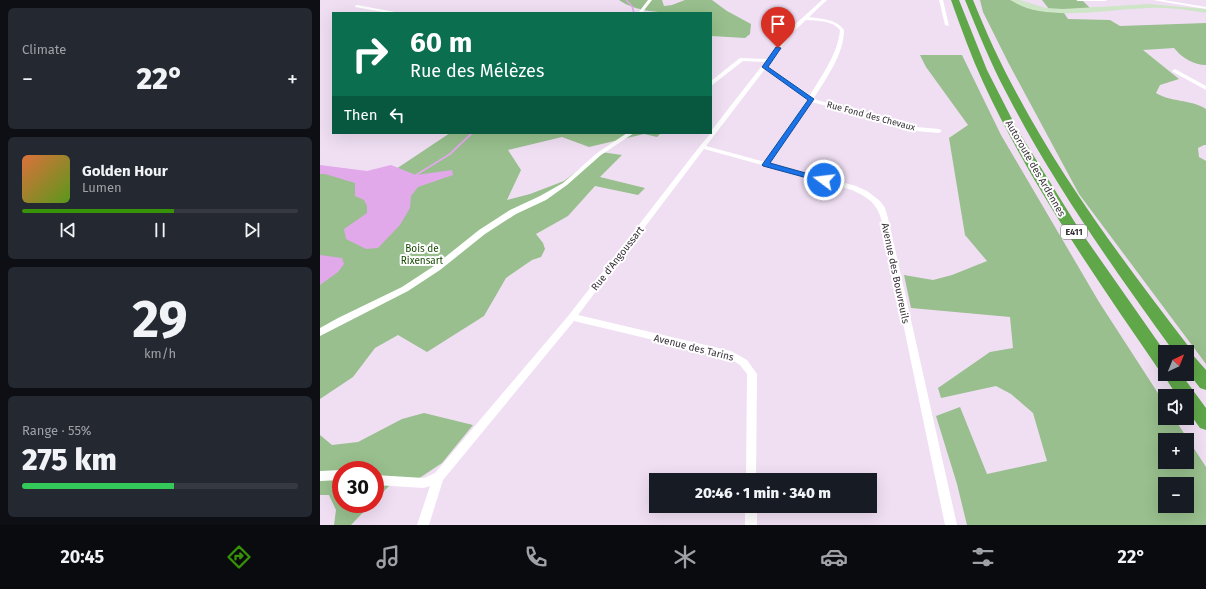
<!DOCTYPE html>
<html lang="en">
<head>
<meta charset="utf-8">
<style>
  :root { --surface:#171b24; --page:#242831; --text:#f1f3f6; --muted:#9ea1a6; --line:#363941; --accent:#369207 }
  body { margin:0; font-family:"Fira Sans",sans-serif; background:var(--page); color:var(--text); height:100vh; display:flex; flex-direction:column; font-size:15px; white-space:nowrap }
  * { box-sizing:border-box; margin:0 }
  p { font-size:13px; color:var(--muted) }
  .icon { flex:none; width:22px; height:22px; fill:none; stroke:currentColor; stroke-width:2; stroke-linecap:round; stroke-linejoin:round }
  .map { position:relative; flex:1; overflow:hidden }
  .details { display:flex; flex-direction:column; gap:8px; padding:8px; background:#0d0f14; width:320px }
  .details>* { flex:none }
  .guide { position:absolute; left:12px; top:12px; width:380px; height:122px; border-radius:0px; box-shadow:0 4px 16px #0002; background:#0b6e4f; color:#fff; overflow:hidden }
  .needle { width:26px; rotate:43deg }
  .tools { position:absolute; left:838px; top:345px; display:grid; gap:8px }
  .tools a { display:grid; place-items:center; width:36px; height:36px; border-radius:0px; background:var(--surface); box-shadow:0 4px 16px #0002; font-size:20px }
  .speed { position:absolute; left:12px; top:461px; display:flex; gap:8px; font-size:20px; font-weight:700; text-align:center }
  .speed>* { display:grid; place-content:center; width:52px; height:52px; border-radius:50%; background:var(--surface); box-shadow:0 4px 16px #0002; line-height:1 }
  .speed .limit { border:6px solid #d22; background:#fff; color:#111 }
  .pin { position:absolute; display:grid; place-items:center; width:34px; height:34px; color:#fff; margin:-41px -17px; border-radius:50% 50% 50% 0; rotate:-45deg; box-shadow:0 0 4px #0007 }
  .pin .icon { rotate:45deg }
  .me { position:absolute; width:44px; margin:-22px; rotate:285deg; stroke-linejoin:round; filter:drop-shadow(0 0 3px #0008) }
  .turn { display:flex; align-items:center; gap:14px; height:84px; padding:0 12px; font-size:18px }
  .turn .icon { width:52px; height:52px; stroke-width:2.5 }
  .turn b { display:block; font-size:28px; line-height:34px }
  .then { display:flex; align-items:center; height:38px; padding:0 12px; background:#0003; gap:8px; font-size:15px }
  .big { font-size:30px; font-weight:800; line-height:1.1 }
  .details .widget { flex:1; display:flex; flex-direction:column; justify-content:center; gap:6px; min-width:0; padding:0 14px; border-radius:6px; background:var(--page) }
  .details .dial { align-items:center; gap:0 }
  .dial b { font-size:52px; line-height:1 }
  .song { display:flex; align-items:center; gap:12px }
  .cover { width:48px; height:48px; border-radius:6px; background:linear-gradient(135deg,hsl(20 70% 55%),hsl(90 70% 35%)) }
  .played { height:4px; border-radius:2px; background:linear-gradient(90deg,var(--accent) 55%,var(--line) 55%) }
  .keys { display:flex; justify-content:space-around; direction:ltr }
  .heat { display:flex; justify-content:space-between; align-items:center; font-size:22px; direction:ltr }
  .charge { height:6px; border-radius:3px; background:linear-gradient(90deg,#34c759 55%,var(--line) 0) }
  .trip { position:absolute; left:329px; top:473px; width:228px; height:40px; border-radius:0px; background:var(--surface); box-shadow:0 4px 16px #0002; font-weight:800; line-height:40px; text-align:center }
  .tab-bar { display:flex; height:64px; justify-content:space-around; align-items:center; background:#090b0e; color:var(--muted) }
  .tab-bar .icon { width:28px; height:28px }
  .tab-bar .on { color:var(--accent) }
  .tab-bar b { font-size:18px; color:var(--text) }
  main { display:flex; flex:1; min-height:0 }
  .map>svg:first-child { display:block }
  .green { fill:#98bf8d; fill-rule:evenodd }
  .water { fill:#e1a9ea }
  .lines { fill:none; stroke-linecap:round; stroke-linejoin:round }
  .stream-far1 { stroke:#e1a9ea; stroke-width:1.5 }
  .stream { stroke:#e1a9ea; stroke-width:2 }
  .street { fill:#fff; fill-rule:evenodd }
  .secondary { fill:#cfe5c8; fill-rule:evenodd }
  .highway { fill:#5fa749; fill-rule:evenodd }
  .route { fill:#1a73e8; stroke:#114b97 }
  .labels { text-anchor:middle; stroke-width:4; stroke-linejoin:round; paint-order:stroke }
  .far-street-label { font-size:9px; fill:#373038; stroke:#fff }
  .shield { fill:#fff; stroke:#736e74; stroke-width:1 }
  .shield-label { font-size:9px; font-weight:bold; fill:#373038 }
  .street-label { font-size:10px; fill:#373038; stroke:#fff }
  .park-label { font-size:10px; fill:#194b04; stroke:#fff }
</style>
</head>
<body>
<main>
<section class="details">
<div class="widget"><p>Climate</p>
<div class="heat"><a>−</a><b class="big">22°</b><a>+</a></div>
</div>
<div class="widget">
<div class="song"><i class="cover"></i><div><b>Golden Hour</b><p>Lumen</p></div></div>
<div class="played"></div>
<div class="keys"><svg class="icon" aria-label="previous" viewBox="0 0 24 24"><path d="M18 5L8 12l10 7zM5 5v14"/></svg><svg class="icon" aria-label="pause" viewBox="0 0 24 24"><path d="M8 5v14M16 5v14"/></svg><svg class="icon" aria-label="next" viewBox="0 0 24 24"><path d="M6 5l10 7-10 7zM19 5v14"/></svg></div>
</div>
<div class="widget dial"><b>29</b><p>km/h</p></div>
<div class="widget"><p>Range · 55%</p><b class="big">275 km</b><div class="charge"></div></div>
</section>
<div class="map">
<svg width="886" height="525" viewBox="0 0 886 525">
  <rect width="100%" height="100%" fill="#f0dff3"/>
  <!-- green -->
  <g class="green">
    <path d="M299,0H342L344,6L352,5L365,0H392L407,11L431,24L430,34L425,38L391,36V13C364,13 321,16 299,0Z"/>
    <path d="M660,0H690L714,9L744,13L748,19L790,20L800,26L886,23V65C874,65 862,58 854,48L823,50L859,79L840,85L836,93C850,102 870,99 886,109V145H884L878,148L879,157L886,161V364L759,194L689,64L663,12Z"/>
    <path d="M722,0H762L771,9L745,10L729,9Z"/>
    <path d="M600,55H642L681,135L779,302L845,404V418H854L886,467V525H647L637,484L616,416L640,407L667,474L727,461L713,413L691,394L676,386L621,398L618,388L670,352L693,348L690,317L591,308L584,275L613,280L632,275L667,261L645,235L629,138L648,125L606,67ZM845,440H867V462H845ZM845,484H867V506H845Z"/>
    <path d="M130,133H341L337,137L324,134L269,147L242,137L188,150L201,170L187,200L210,194L244,181L281,152L302,155L280,177L325,188L318,195L275,186L248,216L216,234L223,243L225,249L221,257L212,260L186,278L164,316L107,352L78,335L55,348L33,377L0,399V168L61,179Z"/>
    <path d="M104,413L153,425L122,463L95,481L69,486L55,500V470H21V504H51L31,525H14L16,510L9,495H0V435L12,445L38,442L82,419Z"/>
  </g>
  <!-- water -->
  <g class="water">
    <path d="M0,165L47,171L71,165L96,175L132,170L133,175L98,187L91,196L90,208L80,225L58,248L46,249L26,239L24,229L47,213V206L44,200L35,196V183L5,174H0Z"/>
    <path d="M0,255L22,258L24,264L18,272L0,285Z"/>
  </g>
  <g class="lines">
    <!-- stream-far1 -->
    <path class="stream-far1" d="M306,0L312,6L314,13"/>
    <!-- stream -->
    <path class="stream" d="M96,175L130,154L152,133"/>
    <!-- street -->
    <g class="street">
      <path d="M328,0H332L322,13H318Z"/>
      <path d="M502,0H507L489,17C502,19 516,19 524,30C524,54 507,77 494,98L497,100L596,127L619,129L622,131L619,133L596,131L492,102L450,163L536,186L547,191L560,201L565,208L569,222L637,525H625L562,222C557,203 549,198 532,190L384,149L258,315L411,351L427,360L437,374L436,480H426L427,374L420,365L409,358L254,321L123,480L109,525H97L110,486L104,488L55,485V475L104,478L115,473L249,315L380,146L391,133V131L445,62L423,61L391,86V81L420,58L447,59L470,29ZM486,20C497,21 512,20 520,30C518,54 502,75 490,95L447,66L474,31ZM445,69L488,99L445,162L386,146Z"/>
      <path d="M619,0H623L629,26L625,25Z"/>
      <path d="M756,0H787L785,1H758Z"/>
      <path d="M833,0H843L886,7V9Z"/>
      <path d="M37,5L75,12L77,13H68L35,7V6Z"/>
      <path d="M855,69L886,86V90L853,72L852,71Z"/>
      <path d="M307,133H314L281,155L247,185L226,200L196,214L165,234L120,270L88,291L0,336V328L18,318L82,287L114,266L159,230L190,210L220,196L243,183L277,153Z"/>
      <path d="M21,470V480L0,481V471Z"/>
      <rect x="425" y="506" width="12" height="19"/>
    </g>
    <!-- secondary -->
    <path class="secondary" d="M691,0H700L726,8L743,9L828,4L886,9V13C867,10 847,7 828,8C792,9 720,23 691,0Z"/>
    <!-- highway -->
    <g class="highway">
      <path d="M631,0H639L667,70L697,129L759,229L845,352V374H861L886,408V430L880,428L867,410V396H857L843,374L844,371L839,370C776,278 710,184 663,82C651,56 641,28 631,0Z"/>
      <path d="M645,0H653C666,32 680,63 697,94C745,184 807,266 869,347L871,353L886,370V390L880,388L867,371V352H854C794,269 734,185 687,94C671,64 658,32 645,0Z"/>
    </g>
  </g>
  <!-- route -->
  <path class="route" d="M456,47L461,48L448,67L494,99L450,163L507,179V182H502L443,166L442,165L488,100L442,67Z"/>
  <g class="labels">
    <!-- far-street labels -->
    <g class="far-street-label">
      <text transform="translate(551 116) rotate(15)" y="3">Rue Fond des Chevaux</text>
    </g>
    <!-- shield labels -->
    <rect class="shield" x="741" y="225" width="26" height="14" rx="3"/>
    <g class="shield-label">
      <text x="754" y="235">E411</text>
    </g>
    <!-- street labels -->
    <g class="street-label">
      <text transform="translate(716 168) rotate(60)" y="4">Autoroute des Ardennes</text>
      <text transform="translate(297 258) rotate(-52)" y="4">Rue d'Angoussart</text>
      <text transform="translate(576 273) rotate(78)" y="4">Avenue des Bouvreuils</text>
      <text transform="translate(374 347) rotate(14)" y="4">Avenue des Tarins</text>
    </g>
    <!-- park labels -->
    <g class="park-label">
      <text x="102" y="252">Bois de<tspan x="102" dy="12">Rixensart</tspan></text>
    </g>
  </g>
</svg>
<div class="tools">
<a><svg class="needle" viewBox="-14 -14 28 28"><path d="M0-13l5 13h-10z" fill="#e53935"/><path d="M0 13l5-13h-10z" fill="#9ea1a6"/></svg></a>
<a><svg class="icon" aria-label="sound" viewBox="0 0 24 24"><path d="M4 9h4l5-4v14l-5-4H4zM17 9q2 3 0 6"/></svg></a>
<a>+</a>
<a>−</a>
</div>
<div class="speed"><div class="limit">30</div></div>
<div class="pin" style="left:458px;top:48px;background:#d93025"><svg class="icon" aria-label="arrive" viewBox="0 0 24 24"><path d="M6 21V4h12l-3 4 3 4H6"/></svg></div>
<svg class="me" style="left:504px;top:180px" viewBox="-20 -20 40 40"><circle r="17" fill="#1a73e8" stroke="#fff" stroke-width="3"/><path d="M0-11L8 9 0 5-8 9z" fill="#fff"/></svg>
<div class="trip">20:46 · 1 min · 340 m</div>
<div class="guide">
<div class="turn"><svg class="icon" aria-label="right" viewBox="0 0 24 24"><path d="M7 20v-9h11M14 6l5 5-5 5"/></svg><div><b>60 m</b>Rue des Mélèzes</div></div>
<div class="then">Then<svg class="icon" aria-label="left" viewBox="0 0 24 24"><path d="M17 20v-9H6M10 6l-5 5 5 5"/></svg></div>
</div>
</div>
</main>
<nav class="tab-bar">
<b>20:45</b>
<svg class="icon on" aria-label="directions" viewBox="0 0 24 24"><path d="M12 3l9 9-9 9-9-9zM9 14v-3h6M13 9l2 2-2 2"/></svg>
<svg class="icon" aria-label="music" viewBox="0 0 24 24"><path d="M9 18V5l10-2v13"/><circle cx="6" cy="18" r="3"/><circle cx="16" cy="16" r="3"/></svg>
<svg class="icon" aria-label="phone" viewBox="0 0 24 24"><path d="M5 4h4l2 5-3 2q2 4 5 5l2-3 5 2v4C11 20 4 13 5 4z"/></svg>
<svg class="icon" aria-label="climate" viewBox="0 0 24 24"><path d="M12 3v18M4 7l16 10M4 17L20 7"/></svg>
<svg class="icon" aria-label="car" viewBox="0 0 24 24"><path d="M5 17H2v-5l4-1 3-4h7l3 4 3 1v5h-3M9 17h6M6 11h13"/><circle cx="7" cy="17" r="2"/><circle cx="17" cy="17" r="2"/></svg>
<svg class="icon" aria-label="filters" viewBox="0 0 24 24"><path d="M4 7h16M4 17h16"/><circle cx="9" cy="7" r="2"/><circle cx="15" cy="17" r="2"/></svg>
<b>22°</b>
</nav>
</body>
</html>
